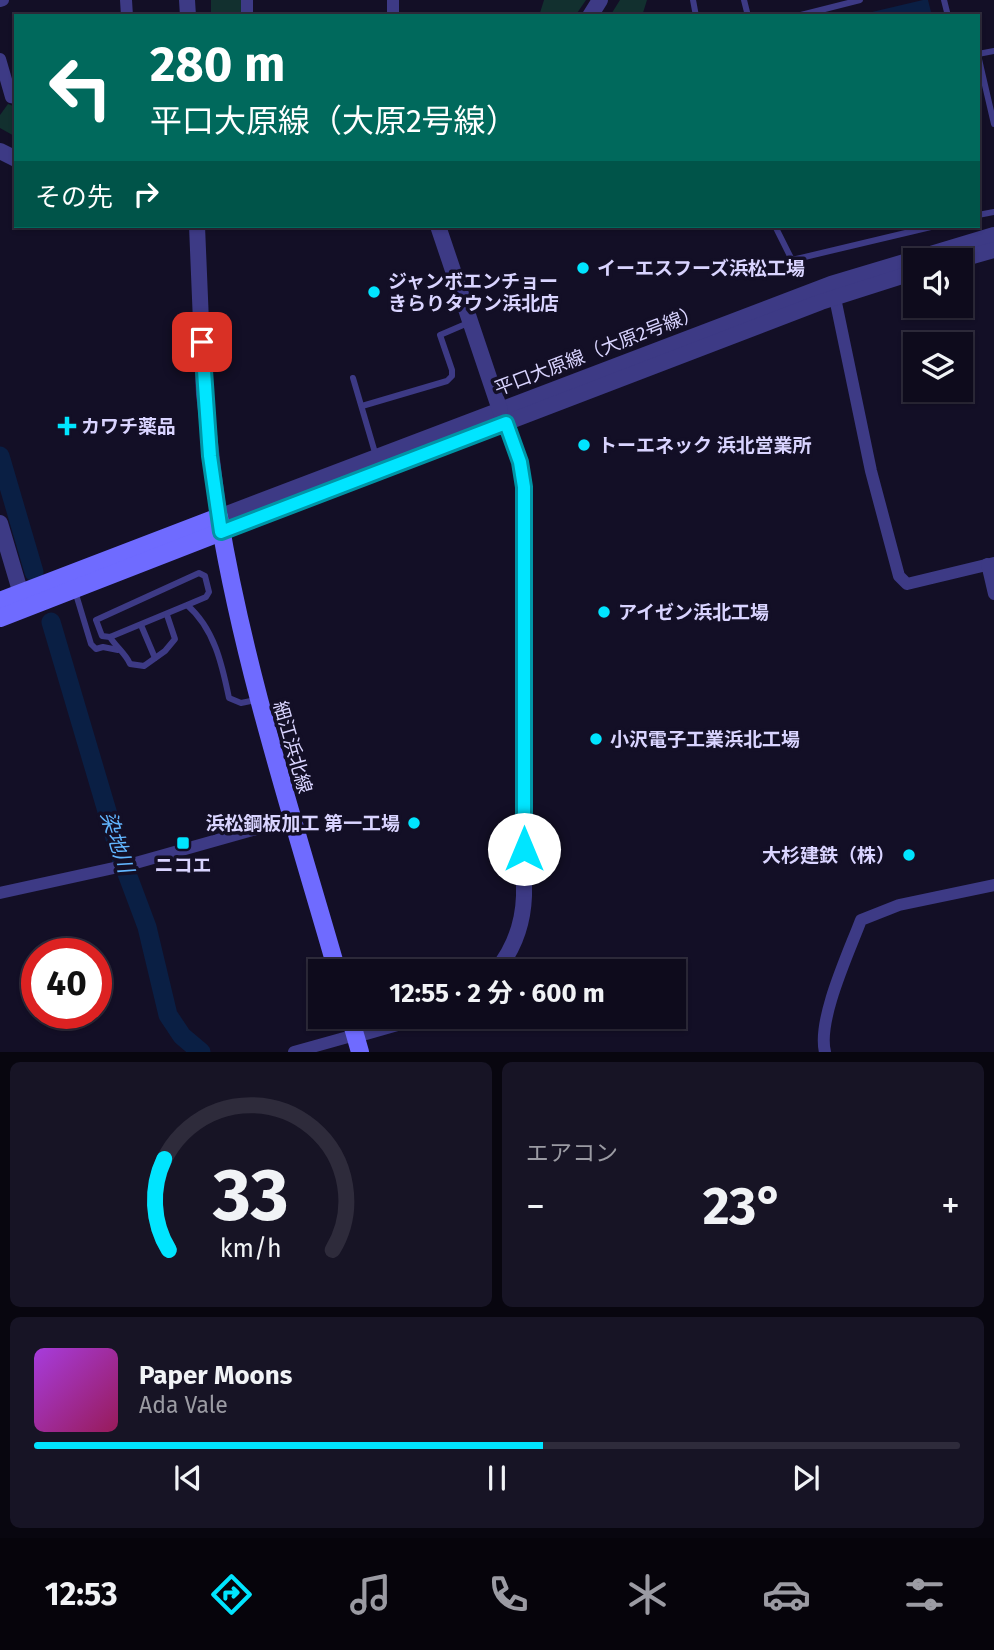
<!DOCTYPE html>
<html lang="ja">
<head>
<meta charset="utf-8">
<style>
  :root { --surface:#0e0b1c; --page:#171425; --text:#f1f3f6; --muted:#9b9ba3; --line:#2e2b3b; --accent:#00e5ff }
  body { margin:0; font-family:"Fira Sans","Noto Sans JP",sans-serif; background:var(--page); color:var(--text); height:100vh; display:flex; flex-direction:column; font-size:26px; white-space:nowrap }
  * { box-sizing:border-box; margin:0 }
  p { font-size:23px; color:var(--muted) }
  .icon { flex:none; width:38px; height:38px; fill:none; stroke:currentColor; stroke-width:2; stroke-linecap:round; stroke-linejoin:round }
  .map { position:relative; height:1052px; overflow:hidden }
  .details { display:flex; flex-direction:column; gap:10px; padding:10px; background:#08060f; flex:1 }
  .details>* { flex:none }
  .hud { position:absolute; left:14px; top:14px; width:966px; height:214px; border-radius:0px; box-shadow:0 2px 5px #0004,0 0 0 2px var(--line); background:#00695c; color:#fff; overflow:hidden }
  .tools { position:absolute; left:903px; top:248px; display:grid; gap:14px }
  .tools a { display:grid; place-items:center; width:70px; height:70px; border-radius:0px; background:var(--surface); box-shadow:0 2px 5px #0004,0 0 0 2px var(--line); font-size:35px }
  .speed { position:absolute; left:21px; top:938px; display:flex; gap:14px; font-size:35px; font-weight:700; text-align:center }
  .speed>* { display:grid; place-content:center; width:91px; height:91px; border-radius:50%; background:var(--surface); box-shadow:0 2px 5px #0004,0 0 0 2px var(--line); line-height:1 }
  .speed .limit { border:10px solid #d22; background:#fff; color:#111 }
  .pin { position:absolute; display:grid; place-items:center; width:60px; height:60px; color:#fff; margin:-30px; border-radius:14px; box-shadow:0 4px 10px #0006 }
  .me { position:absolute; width:77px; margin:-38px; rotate:0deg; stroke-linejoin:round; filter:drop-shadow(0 0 5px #0008) }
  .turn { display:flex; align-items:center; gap:24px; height:147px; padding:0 21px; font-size:32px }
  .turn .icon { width:91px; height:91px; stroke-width:2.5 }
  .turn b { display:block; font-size:49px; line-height:60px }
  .then { display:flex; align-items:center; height:66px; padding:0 21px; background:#0003; gap:14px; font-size:26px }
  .big { font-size:52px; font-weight:700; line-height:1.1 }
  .details .widget { flex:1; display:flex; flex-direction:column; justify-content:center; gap:10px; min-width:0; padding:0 24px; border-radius:10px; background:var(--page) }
  .details .dial { align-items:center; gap:0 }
  .dial svg { height:182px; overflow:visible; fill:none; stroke:var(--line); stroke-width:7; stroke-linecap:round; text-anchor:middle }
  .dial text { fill:var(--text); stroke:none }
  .song { display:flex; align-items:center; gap:21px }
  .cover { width:84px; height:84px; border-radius:10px; background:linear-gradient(135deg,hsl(280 70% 55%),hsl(330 70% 35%)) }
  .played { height:7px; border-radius:4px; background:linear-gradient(90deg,var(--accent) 55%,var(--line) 55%) }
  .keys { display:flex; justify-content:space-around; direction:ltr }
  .heat { display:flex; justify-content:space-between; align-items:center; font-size:38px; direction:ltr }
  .details .tiles { flex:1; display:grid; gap:10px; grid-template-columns:1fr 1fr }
  .widget:last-child { grid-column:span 2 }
  .trip { position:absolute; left:308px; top:959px; width:378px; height:70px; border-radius:0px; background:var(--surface); box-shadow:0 2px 5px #0004,0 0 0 2px var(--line); font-weight:700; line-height:70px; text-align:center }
  .tabs { display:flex; height:112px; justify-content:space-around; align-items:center; background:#06040b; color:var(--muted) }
  .tabs .icon { width:49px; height:49px }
  .tabs .selected { color:var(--accent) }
  .tabs b { font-size:32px; color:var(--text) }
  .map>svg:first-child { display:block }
  .green { fill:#12302f }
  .water { fill:#0a1f44 }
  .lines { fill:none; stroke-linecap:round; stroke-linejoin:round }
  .river { stroke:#0a1f44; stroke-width:19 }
  .service { stroke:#3d3a85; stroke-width:6 }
  .minor { stroke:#3d3a85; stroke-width:12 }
  .tertiary { stroke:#3d3a85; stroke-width:16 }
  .secondary { stroke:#6f6bff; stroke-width:18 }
  .route-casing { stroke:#0095a6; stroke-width:18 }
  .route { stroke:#00e5ff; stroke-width:12 }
  .poi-dot { fill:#00e5ff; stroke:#130f26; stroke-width:2.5 }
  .labels { text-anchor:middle; stroke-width:7; stroke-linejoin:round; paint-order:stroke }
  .poi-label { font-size:19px; font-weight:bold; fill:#d9d4ff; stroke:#130f26; text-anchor:start }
  .street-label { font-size:19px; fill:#d9d4ff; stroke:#130f26 }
  .water-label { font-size:21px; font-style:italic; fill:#62b6ff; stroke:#130f26 }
</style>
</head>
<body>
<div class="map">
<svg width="994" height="1052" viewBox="0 0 994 1052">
  <rect width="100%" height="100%" fill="#130f26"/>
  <!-- green -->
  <g class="green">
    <rect x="211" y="0" width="30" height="16"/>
    <path d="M544,0H586L575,16H539Z"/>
    <path d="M620,0H647L642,16H610Z"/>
    <path d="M8,104L16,107V137L0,128V115Z"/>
  </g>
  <!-- water -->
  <path class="water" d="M923,0H928L932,16H855Z"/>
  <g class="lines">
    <!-- river -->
    <g class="river">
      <path d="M0,456L34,572"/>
      <path d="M51,622L120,855L147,927L168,1015L182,1036L201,1052"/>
    </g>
    <!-- service -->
    <g class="service">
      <path d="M693,0L696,16"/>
      <path d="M744,0L748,16"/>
      <path d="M944,0L948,16"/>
      <path d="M797,16L860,0"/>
      <path d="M978,54L994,51"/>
      <path d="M978,55L994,124"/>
      <path d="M978,215L994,212"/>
      <path d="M775,226L792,260L935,226"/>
      <path d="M353,378L376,456"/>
      <path d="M362,406L447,381L452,376V370L440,335L468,323"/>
      <path d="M75,591L91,644L96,649L103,647L118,650"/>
      <path d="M187,605L206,597L209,592L205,576L199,573L96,620L102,636L110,637L187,605C214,628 222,664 229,698L241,703L256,700"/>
      <path d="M141,625L155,658"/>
      <path d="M110,637C116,647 126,654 130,664L144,666L165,651L175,639L167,615"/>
    </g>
    <!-- minor -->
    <g class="minor">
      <path d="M126,0L127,16"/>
      <path d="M247,0V16"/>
      <path d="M393,0V16"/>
      <path d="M0,1L3,0"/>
      <path d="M0,59L11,97L16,98"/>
      <path d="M835,298L871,471L899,576L907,584L994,563"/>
      <path d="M987,564L994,594"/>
      <path d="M0,893L132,864L292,819"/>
      <path d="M294,1052L355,1035"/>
      <path d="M825,1052C817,1020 849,952 861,920L899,905L994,885"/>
    </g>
    <!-- tertiary -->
    <g class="tertiary">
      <path d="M187,0L188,16"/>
      <path d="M590,16L600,0"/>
      <path d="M0,151L16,159"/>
      <path d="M197,226L204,394L219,517L831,284L994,235"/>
      <path d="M438,226L500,410"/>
      <path d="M955,261L994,250"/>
      <path d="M0,523L21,594"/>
      <path d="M221,532L821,302L915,272"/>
      <path d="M496,971C514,949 523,924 524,896V487L520,462L506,423"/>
      <path d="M355,1035L418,1017"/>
    </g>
    <!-- secondary -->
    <g class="secondary">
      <path d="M0,601L219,517C245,672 294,821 337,971"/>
      <path d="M0,618L221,532"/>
      <path d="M350,1017L360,1052"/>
    </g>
  </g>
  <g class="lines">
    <defs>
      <path id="route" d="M202,342L210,456L221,532L506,423L520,462L524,487V849"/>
    </defs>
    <!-- route casing -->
    <use href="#route" class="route-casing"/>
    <!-- route -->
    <use href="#route" class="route"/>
  </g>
  <!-- markers -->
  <g class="poi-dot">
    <circle cx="583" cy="268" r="7"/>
    <circle cx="374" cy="292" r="7"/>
    <path d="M63.5 415.5h7v7h7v7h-7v7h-7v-7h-7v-7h7z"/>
    <circle cx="584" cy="445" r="7"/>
    <circle cx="604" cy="612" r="7"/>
    <circle cx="596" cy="739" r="7"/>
    <circle cx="414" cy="823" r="7"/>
    <rect x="176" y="836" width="14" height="14" rx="3.5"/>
    <circle cx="909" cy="855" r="7"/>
  </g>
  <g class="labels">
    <!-- poi labels -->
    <g class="poi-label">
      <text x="597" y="275">イーエスフーズ浜松工場</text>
      <text x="388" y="288">ジャンボエンチョー<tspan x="388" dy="22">きらりタウン浜北店</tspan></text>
      <text x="81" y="433">カワチ薬品</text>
      <text x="598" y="452">トーエネック 浜北営業所</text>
      <text x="618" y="619">アイゼン浜北工場</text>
      <text x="610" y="746">小沢電子工業浜北工場</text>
      <text x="400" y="830" text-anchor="end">浜松鋼板加工 第一工場</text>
      <text x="895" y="862" text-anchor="end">大杉建鉄（株）</text>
      <text x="183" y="872" text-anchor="middle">ニコエ</text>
    </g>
    <!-- street labels -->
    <g class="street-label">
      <text transform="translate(597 350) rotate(-21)" y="7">平口大原線（大原2号線）</text>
      <text transform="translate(293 747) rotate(74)" y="7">細江浜北線</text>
    </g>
    <!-- water labels -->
    <g class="water-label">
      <text transform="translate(117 842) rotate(72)" y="7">染地川</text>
    </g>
  </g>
</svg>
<div class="tools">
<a><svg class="icon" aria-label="sound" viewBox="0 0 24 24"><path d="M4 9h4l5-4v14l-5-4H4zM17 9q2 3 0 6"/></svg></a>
<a><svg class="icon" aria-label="layers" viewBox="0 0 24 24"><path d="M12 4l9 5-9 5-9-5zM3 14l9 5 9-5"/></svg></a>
</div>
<div class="speed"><div class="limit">40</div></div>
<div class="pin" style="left:202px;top:342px;background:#d93025"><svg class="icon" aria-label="arrive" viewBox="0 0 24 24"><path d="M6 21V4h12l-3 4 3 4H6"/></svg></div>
<svg class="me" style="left:524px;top:849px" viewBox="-20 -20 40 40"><circle r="19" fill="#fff"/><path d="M0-13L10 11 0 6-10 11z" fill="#00e5ff"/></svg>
<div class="trip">12:55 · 2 分 · 600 m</div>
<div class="hud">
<div class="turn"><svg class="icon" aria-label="left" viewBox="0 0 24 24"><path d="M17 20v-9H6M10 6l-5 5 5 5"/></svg><div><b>280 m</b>平口大原線（大原2号線）</div></div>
<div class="then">その先<svg class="icon" aria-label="right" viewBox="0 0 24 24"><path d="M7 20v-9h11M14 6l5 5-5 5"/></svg></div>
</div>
</div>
<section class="details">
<div class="tiles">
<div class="widget dial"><svg viewBox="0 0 100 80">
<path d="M14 69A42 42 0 1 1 86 69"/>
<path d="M14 69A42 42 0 0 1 12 29" stroke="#00e5ff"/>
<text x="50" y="56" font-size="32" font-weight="700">33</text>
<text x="50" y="72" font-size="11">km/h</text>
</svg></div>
<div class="widget"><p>エアコン</p>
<div class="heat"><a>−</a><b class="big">23°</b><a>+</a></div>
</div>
<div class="widget">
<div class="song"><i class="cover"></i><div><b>Paper Moons</b><p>Ada Vale</p></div></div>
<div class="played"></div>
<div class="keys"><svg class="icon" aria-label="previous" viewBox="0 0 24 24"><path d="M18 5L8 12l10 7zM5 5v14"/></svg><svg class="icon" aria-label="pause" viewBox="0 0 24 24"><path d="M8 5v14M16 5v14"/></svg><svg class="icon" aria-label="next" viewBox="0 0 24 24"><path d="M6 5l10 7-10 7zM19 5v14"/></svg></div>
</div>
</div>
</section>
<nav class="tabs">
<b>12:53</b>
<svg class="icon selected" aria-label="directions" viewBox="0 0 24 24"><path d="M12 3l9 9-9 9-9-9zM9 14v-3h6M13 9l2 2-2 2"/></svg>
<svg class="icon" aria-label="music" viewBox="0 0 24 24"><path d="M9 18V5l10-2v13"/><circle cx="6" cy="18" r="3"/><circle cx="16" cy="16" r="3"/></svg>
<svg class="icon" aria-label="phone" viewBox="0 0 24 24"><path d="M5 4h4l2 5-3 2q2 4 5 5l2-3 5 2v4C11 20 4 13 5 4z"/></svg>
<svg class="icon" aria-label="climate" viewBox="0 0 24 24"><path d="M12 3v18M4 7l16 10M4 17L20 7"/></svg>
<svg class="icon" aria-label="car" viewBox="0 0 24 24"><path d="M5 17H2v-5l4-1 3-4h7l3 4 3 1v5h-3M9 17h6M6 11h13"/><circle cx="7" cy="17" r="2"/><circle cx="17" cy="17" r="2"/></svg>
<svg class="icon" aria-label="filters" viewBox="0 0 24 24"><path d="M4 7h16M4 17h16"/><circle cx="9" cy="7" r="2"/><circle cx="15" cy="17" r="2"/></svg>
</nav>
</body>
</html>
